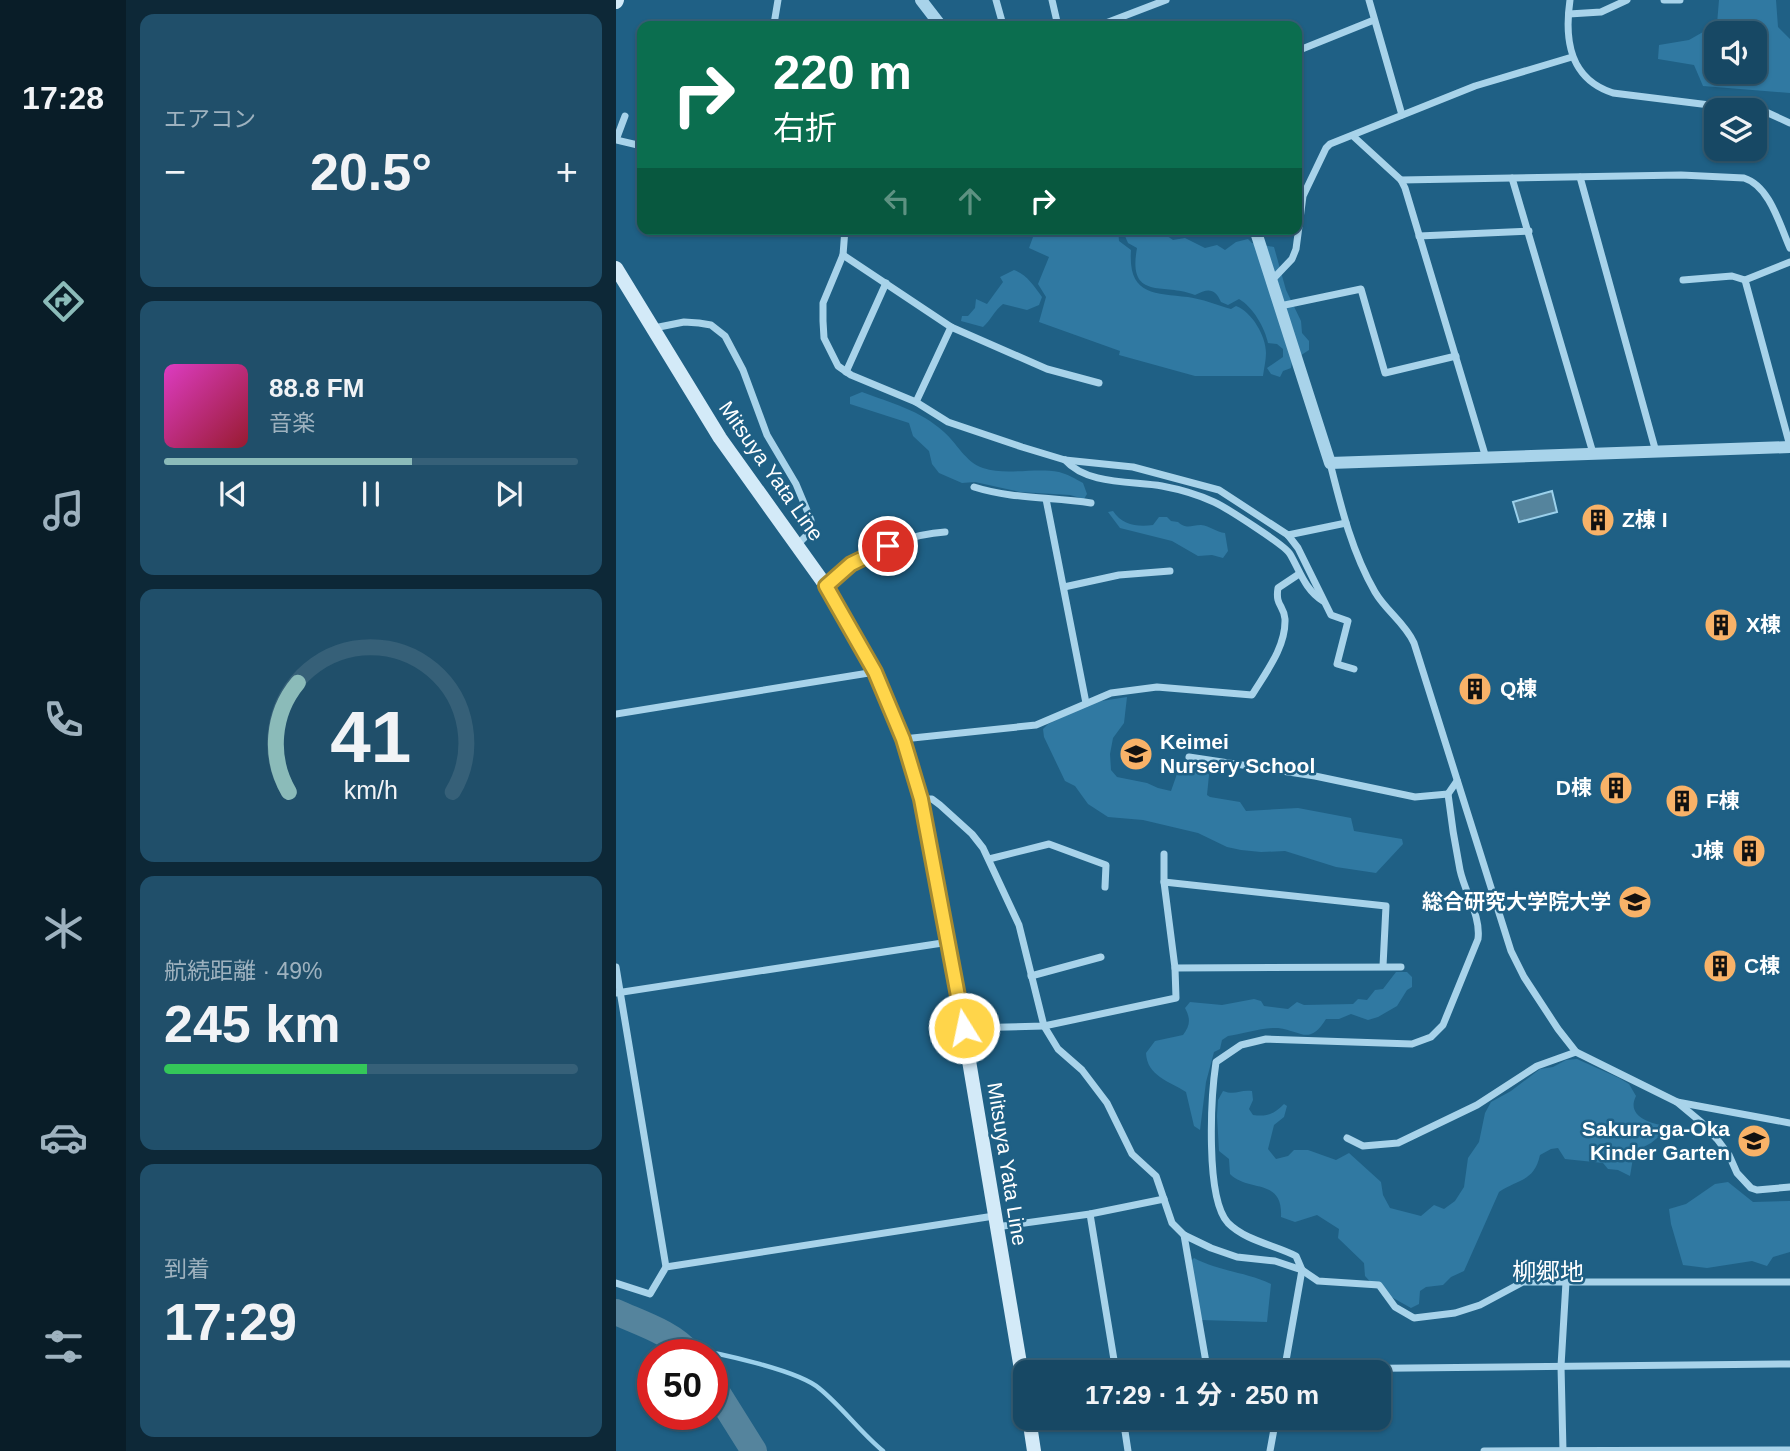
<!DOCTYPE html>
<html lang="ja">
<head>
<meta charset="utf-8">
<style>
  :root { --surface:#174864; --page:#204f6a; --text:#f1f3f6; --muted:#9eb2bf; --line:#366078; --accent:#8bbbb9 }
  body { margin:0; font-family:Helvetica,"Noto Sans JP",sans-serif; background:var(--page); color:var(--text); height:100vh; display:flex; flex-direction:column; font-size:26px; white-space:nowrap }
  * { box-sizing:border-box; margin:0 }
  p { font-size:23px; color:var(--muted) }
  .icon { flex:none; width:38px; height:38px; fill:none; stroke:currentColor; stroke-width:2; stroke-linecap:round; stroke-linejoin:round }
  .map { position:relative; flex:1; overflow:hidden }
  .panel { display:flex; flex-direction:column; gap:14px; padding:14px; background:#0d2837; width:490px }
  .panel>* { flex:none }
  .guide { position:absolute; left:21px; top:21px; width:665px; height:214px; border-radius:14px; box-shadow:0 2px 5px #0004,0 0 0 2px var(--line); background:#0b6e4f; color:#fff; overflow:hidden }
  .tools { position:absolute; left:1088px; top:21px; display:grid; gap:14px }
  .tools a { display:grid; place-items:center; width:63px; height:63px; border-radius:14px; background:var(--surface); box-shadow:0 2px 5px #0004,0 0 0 2px var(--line); font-size:35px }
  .speed { position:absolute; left:21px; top:1339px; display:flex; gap:14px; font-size:35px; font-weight:700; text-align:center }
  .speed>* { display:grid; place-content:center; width:91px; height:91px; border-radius:50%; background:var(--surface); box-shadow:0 2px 5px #0004,0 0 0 2px var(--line); line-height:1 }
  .speed .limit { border:10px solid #d22; background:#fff; color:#111 }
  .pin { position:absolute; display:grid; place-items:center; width:60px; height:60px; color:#fff; margin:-30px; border:4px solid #fff; border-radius:50%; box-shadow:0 2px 7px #0007 }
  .me { position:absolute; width:77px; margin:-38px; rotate:350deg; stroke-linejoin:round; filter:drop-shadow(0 0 5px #0008) }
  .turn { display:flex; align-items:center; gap:24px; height:147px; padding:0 21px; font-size:32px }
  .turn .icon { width:91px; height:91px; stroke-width:2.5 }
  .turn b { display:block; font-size:49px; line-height:60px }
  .lanes { display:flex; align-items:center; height:66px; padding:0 21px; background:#0003; justify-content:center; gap:35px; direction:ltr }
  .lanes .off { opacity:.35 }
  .big { font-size:52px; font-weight:700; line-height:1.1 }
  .panel .widget { flex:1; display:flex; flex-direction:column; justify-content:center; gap:10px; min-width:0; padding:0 24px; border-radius:14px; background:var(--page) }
  .panel .dial { align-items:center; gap:0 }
  .dial svg { height:182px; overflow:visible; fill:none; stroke:var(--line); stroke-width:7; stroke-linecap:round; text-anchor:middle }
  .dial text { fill:var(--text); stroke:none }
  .song { display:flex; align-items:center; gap:21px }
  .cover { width:84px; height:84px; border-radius:10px; background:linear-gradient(135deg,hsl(310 70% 55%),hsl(350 70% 35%)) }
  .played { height:7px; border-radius:4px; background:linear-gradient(90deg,var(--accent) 60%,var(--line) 60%) }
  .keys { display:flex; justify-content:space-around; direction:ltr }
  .heat { display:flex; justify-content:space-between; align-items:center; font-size:38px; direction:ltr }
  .charge { height:10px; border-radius:5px; background:linear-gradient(90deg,#34c759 49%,var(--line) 0) }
  .trip { position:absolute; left:397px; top:1360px; width:378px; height:70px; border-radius:14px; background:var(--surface); box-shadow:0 2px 5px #0004,0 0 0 2px var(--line); font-weight:700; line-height:70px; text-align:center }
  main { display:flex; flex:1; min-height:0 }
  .tabs { display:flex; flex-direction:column; width:126px; justify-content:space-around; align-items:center; background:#091d28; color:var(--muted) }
  .tabs .icon { width:49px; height:49px }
  .tabs .on { color:var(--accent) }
  .tabs b { font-size:32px; color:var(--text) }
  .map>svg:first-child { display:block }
  .green { fill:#3079a2; fill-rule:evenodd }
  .water { fill:#55849d; stroke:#9bd0eb; stroke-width:2 }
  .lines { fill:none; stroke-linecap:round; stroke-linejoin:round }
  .stream { stroke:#9bd0eb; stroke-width:4.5 }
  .river { stroke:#55849d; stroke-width:26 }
  .minor { stroke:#a8d3ea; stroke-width:7 }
  .tertiary { stroke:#a8d3ea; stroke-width:12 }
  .secondary { stroke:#d3eaf8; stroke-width:14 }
  .route-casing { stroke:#a68a30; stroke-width:18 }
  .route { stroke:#ffd54a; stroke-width:12 }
  .labels { text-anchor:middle; stroke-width:5; stroke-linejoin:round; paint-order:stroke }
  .street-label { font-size:21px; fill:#fff; stroke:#1f6085 }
  .poi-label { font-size:21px; font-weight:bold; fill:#fff; stroke:#1f6085; text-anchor:start }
  .quarter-label { font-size:24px; fill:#fff; stroke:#1f6085 }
</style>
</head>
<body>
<main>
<nav class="tabs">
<b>17:28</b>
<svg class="icon on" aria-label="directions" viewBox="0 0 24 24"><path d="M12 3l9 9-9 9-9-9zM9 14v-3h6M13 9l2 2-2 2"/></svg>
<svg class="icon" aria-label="music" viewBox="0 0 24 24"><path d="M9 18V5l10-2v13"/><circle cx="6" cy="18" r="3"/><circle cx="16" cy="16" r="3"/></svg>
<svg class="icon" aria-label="phone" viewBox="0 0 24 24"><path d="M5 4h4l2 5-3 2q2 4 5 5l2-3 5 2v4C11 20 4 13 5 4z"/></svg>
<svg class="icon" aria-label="climate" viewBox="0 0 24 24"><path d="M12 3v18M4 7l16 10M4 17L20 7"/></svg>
<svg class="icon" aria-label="car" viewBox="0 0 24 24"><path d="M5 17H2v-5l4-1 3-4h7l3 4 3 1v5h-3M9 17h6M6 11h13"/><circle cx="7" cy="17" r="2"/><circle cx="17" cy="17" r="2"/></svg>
<svg class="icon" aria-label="filters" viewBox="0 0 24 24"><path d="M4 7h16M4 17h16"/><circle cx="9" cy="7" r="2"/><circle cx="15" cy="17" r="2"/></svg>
</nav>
<section class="panel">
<div class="widget"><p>エアコン</p>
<div class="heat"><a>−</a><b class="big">20.5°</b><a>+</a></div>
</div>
<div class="widget">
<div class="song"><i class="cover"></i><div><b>88.8 FM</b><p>音楽</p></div></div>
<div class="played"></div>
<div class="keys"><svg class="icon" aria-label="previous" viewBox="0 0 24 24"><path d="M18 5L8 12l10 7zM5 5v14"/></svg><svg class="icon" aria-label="pause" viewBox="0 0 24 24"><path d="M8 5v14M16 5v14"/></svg><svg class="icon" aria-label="next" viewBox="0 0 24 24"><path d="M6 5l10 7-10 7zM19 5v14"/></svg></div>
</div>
<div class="widget dial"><svg viewBox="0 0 100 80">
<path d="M14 69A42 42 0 1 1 86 69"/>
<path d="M14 69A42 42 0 0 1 18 21" stroke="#8bbbb9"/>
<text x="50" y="56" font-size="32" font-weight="700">41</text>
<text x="50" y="72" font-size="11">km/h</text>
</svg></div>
<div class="widget"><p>航続距離 · 49%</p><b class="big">245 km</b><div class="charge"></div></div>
<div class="widget"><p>到着</p><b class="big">17:29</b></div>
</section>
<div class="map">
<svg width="1174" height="1451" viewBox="0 0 1174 1451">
  <rect width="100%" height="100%" fill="#1f6085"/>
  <!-- green -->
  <g class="green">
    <path d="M1103,0H1160L1162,27L1174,39V93L1087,86L1078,65L1042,59L1043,45L1073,40L1101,24ZM1101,33H1139V72H1101Z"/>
    <path d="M420,229H502L503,241L515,250C512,295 537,293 572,297C586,299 601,305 615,309L620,306C636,312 650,336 650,353C650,360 648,368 647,376H579L503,355L504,351L423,322L430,297L422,284L433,257L413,248Z"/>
    <path d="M506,229H541L557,240L569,238L589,248L601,245L609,250L620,242L632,239L636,243L658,247L670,290L685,321L686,333L693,341V350L676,361L675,368L667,371L664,377L655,374L651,368L667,357V349L661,344L652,343C649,328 637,307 623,299L612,305L605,302C599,288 592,288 579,295C549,282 511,302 521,248L512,243Z"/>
    <path d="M398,270C411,275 418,286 426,297L423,305L411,310L387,304C378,311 375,320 367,327L345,321L346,316H352L359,308L360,299L371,304L387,282L384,277Z"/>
    <path d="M246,392C275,403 304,410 328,432C341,443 349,462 367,468C391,476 418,467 443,472C451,474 460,479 467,483L471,494L468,499L454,495L404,492L359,482L346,483L323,473L316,464L313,451L297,436L293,423L234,404V397Z"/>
    <path d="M497,511C506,525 521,527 537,525L543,517H551L555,521L562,522C571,530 575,525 585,525C594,526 600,532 609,533L612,551L607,558L596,555L582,556L556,541L504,528L492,512Z"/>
    <path d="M511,697L508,723L497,738L494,754L495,770L501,777L531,783L542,788L555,791L562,771L571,761L588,764L593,775L591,795L594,797L624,802L630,811L682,808L735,818L738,831L786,839L787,844L760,873L720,867L669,851L645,852L625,850L611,847L582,833L527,820L492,817L472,804L459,786L449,781L428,737L427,729L432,724L479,702Z"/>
    <path d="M780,972H791L796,977V987L791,990L781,1006L762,1017L752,1020L735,1014L723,1019H710C693,1046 686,1031 662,1028C649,1027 625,1034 612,1036L606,1040L604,1049L598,1052L590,1082L584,1130L578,1126L570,1092C553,1081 531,1076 530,1053L539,1041L567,1035C574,1026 575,1019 569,1008L574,1002L606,1005L638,999L645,1001L648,1006L672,1009L681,1002L688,1005L737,1004L742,999L751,1000L759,990L767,989Z"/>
    <path d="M961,1059L1003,1078L1013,1084L1020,1096C1010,1116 1033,1123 1049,1126L1051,1130L1035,1143L1018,1152L1014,1176L1002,1170L992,1169L987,1163L949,1159L942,1148L935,1149L924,1155C918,1182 902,1179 883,1192L848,1271L835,1277L827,1285L810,1287L804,1291L803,1304L795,1308L761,1289L749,1276L748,1263L722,1238L723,1229L701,1215L679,1222L665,1217C667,1177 633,1193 614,1174L613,1159L603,1151L601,1116L602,1100L607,1091C620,1096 624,1089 636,1091L637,1100L633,1109L637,1115C651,1117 658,1114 668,1104L671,1106L668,1117L658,1125L652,1149L660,1159L672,1156L678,1150H692L720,1160L733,1153L765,1182L767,1195L774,1208L805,1216L818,1205L828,1209L839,1201L848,1187L852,1158L863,1142L869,1113L875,1102L895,1091L924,1069L937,1067L950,1060Z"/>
    <path d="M1112,1182L1137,1202L1174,1201V1252L1157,1257L1151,1266L1136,1261L1091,1268L1067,1265L1055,1224L1053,1209L1070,1204L1099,1184Z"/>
    <path d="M578,1258C602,1271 630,1272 655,1284L651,1322L585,1320L575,1261Z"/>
  </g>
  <!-- water -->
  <path class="water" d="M936,491L941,512L903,522L897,502Z"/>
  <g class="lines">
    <!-- stream -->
    <path class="stream" d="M69,1348C98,1352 183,1370 204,1389C227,1408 244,1432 267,1451"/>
    <!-- river -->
    <g class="river">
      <path d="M0,1312C24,1323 57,1333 74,1354"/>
      <path d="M96,1384L138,1451"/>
    </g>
    <!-- minor -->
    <g class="minor">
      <path d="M380,0L387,25"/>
      <path d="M436,0L442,26"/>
      <path d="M753,0L786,115"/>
      <path d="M954,0C948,41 954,79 997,93L1150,112L1174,123"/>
      <path d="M1048,0H1064"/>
      <path d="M953,14L985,12L1011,0"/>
      <path d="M162,26L158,24L162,0"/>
      <path d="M482,26L550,0"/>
      <path d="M681,51L758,20"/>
      <path d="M9,116L0,140L26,146"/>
      <path d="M737,136L785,180L789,188L870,458"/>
      <path d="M964,177L1040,452"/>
      <path d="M896,178L977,453"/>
      <path d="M785,180L1065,175L1128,178C1154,186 1164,226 1174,248"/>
      <path d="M229,229L227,255L207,303V321L208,338L222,366L235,375L300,402L332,422L406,447L449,460L517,467L603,490L672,535L682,548L715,615L732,621L721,664L738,669"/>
      <path d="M803,236L913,231"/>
      <path d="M227,255L335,327L431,369L483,383"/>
      <path d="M1174,262L1129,280L1174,446"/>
      <path d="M656,280L676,259L680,249L687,196L710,148L714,144L859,86L956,57"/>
      <path d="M1067,280L1116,276L1129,280"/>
      <path d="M664,306L745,289L769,373L840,356"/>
      <path d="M38,328L68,322L83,323L95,325L109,336L127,370L151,435L180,484L195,520L194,532L181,545"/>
      <path d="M230,372L270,283"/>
      <path d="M300,402L335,327"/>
      <path d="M449,460C471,485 516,481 546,486C562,489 583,495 598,502C609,507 669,545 674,554C684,571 689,590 707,601"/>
      <path d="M714,463C725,507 736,552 759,592C770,611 789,623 798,643L895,951L908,977L942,1029L960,1052L1061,1102L1085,1122L1101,1139L1113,1155L1121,1173L1135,1188L1141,1190L1174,1187"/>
      <path d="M358,487C396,499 436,497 475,503"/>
      <path d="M430,499L470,703"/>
      <path d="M672,535L730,523"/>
      <path d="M210,586C218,579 226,570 235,564C261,547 298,534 329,532"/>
      <path d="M448,587L503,575L554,571"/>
      <path d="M0,714L259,672"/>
      <path d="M287,739L420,725L495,693L541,687L636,695C650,672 670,647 669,619C668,605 659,606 662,588L683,574"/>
      <path d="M573,757L699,776L799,797L832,794"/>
      <path d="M305,799H316L324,805L356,834L367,848L403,925L428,1026L442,1049L466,1070L491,1103L516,1154L540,1176L556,1223L568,1235L595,1248L621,1257L659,1261L686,1270L702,1281L763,1285L779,1307L798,1318L839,1313L864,1305L907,1282H1174"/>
      <path d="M373,859L433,844L490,865L489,887"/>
      <path d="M548,882V854"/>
      <path d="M0,967L50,1267"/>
      <path d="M559,968L785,967"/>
      <path d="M415,976L485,957"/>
      <path d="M0,993L333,942"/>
      <path d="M348,1028L428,1026L560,998L559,968L548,882L770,906L767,966"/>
      <path d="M1061,1102L1174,1123"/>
      <path d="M731,1138L747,1146L782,1143L861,1105L921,1066L960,1052"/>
      <path d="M474,1214L500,1372"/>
      <path d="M380,1227L474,1214L548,1199"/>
      <path d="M568,1235L591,1368"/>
      <path d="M0,1283L34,1294L50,1267L378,1216"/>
      <path d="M500,1371L1174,1364"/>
      <path d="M668,1372L686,1270L680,1256C659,1245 630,1241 612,1223C589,1198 595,1096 600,1062L625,1045L650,1039L796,1044L815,1037L827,1025L862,939C865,916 849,893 844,870C839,845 835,820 832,794L841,781"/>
      <path d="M507,1418L512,1451"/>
      <path d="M654,1451L660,1418"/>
      <path d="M868,1451L1174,1450"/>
      <path d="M947,1451L945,1366L950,1282"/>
    </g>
    <!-- tertiary -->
    <g class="tertiary">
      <path d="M305,0L325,26"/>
      <path d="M639,229L714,463L1174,447"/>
    </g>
    <!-- secondary -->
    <g class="secondary">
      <path d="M0,2L1,0"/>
      <path d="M0,268L104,438L210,586L259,672L287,739L305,799L333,942L410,1399"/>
      <path d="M413,1418L418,1451"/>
    </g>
  </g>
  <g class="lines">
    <defs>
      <path id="route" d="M272,546L235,564L210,586L259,672L287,739L305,799L348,1028"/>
    </defs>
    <!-- route casing -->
    <use href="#route" class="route-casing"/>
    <!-- route -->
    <use href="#route" class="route"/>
  </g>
  <!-- icons -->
  <defs>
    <symbol id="building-disc" viewBox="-11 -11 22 22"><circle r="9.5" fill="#f8b268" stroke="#1f6085"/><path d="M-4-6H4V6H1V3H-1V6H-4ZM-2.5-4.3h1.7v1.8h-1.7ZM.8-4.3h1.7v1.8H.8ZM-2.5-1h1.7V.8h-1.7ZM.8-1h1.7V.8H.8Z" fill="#111"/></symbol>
    <symbol id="school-disc" viewBox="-11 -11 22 22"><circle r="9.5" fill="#f8b268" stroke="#1f6085"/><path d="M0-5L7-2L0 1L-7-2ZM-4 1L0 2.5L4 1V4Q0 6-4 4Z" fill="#111"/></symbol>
    <symbol id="university-disc" viewBox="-11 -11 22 22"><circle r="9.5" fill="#f8b268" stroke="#1f6085"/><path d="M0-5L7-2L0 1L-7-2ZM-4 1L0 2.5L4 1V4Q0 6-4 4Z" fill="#111"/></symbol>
  </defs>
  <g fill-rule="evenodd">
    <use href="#building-disc" x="963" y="501" width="38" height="38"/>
    <use href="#building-disc" x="1086" y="606" width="38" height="38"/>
    <use href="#building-disc" x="840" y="670" width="38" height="38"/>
    <use href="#school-disc" x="501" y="735" width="38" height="38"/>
    <use href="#building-disc" x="981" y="769" width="38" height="38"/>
    <use href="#building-disc" x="1047" y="782" width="38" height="38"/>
    <use href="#building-disc" x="1114" y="832" width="38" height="38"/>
    <use href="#university-disc" x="1000" y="883" width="38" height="38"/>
    <use href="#building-disc" x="1085" y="947" width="38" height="38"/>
    <use href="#school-disc" x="1119" y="1122" width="38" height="38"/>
  </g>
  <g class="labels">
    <!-- street labels -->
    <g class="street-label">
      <text transform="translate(155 471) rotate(55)" y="7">Mitsuya Yata Line</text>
      <text transform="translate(391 1164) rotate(81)" y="7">Mitsuya Yata Line</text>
    </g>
    <!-- poi labels -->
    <g class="poi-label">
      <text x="1006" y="527">Z棟 I</text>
      <text x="1130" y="632">X棟</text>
      <text x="884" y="696">Q棟</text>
      <text x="544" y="749">Keimei<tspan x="544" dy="24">Nursery School</tspan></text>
      <text x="976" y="795" text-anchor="end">D棟</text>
      <text x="1090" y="808">F棟</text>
      <text x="1108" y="858" text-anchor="end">J棟</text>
      <text x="995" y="909" text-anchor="end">総合研究大学院大学</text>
      <text x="1128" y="973">C棟</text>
      <text x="1114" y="1136" text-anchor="end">Sakura-ga-Oka<tspan x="1114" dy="24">Kinder Garten</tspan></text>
    </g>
    <!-- quarter labels -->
    <g class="quarter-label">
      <text x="932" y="1280">柳郷地</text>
    </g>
  </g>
</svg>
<div class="tools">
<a><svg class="icon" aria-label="sound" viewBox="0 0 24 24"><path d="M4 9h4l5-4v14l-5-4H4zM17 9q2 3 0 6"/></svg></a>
<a><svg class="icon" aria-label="layers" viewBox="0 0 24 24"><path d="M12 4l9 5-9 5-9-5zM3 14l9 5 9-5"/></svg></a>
</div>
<div class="speed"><div class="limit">50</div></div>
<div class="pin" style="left:272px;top:546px;background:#d93025"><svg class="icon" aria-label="arrive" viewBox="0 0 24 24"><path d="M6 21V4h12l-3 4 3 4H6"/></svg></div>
<svg class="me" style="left:348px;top:1028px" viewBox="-20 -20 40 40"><circle r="17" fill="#ffd54a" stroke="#fff" stroke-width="3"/><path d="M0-11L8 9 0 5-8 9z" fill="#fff"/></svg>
<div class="trip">17:29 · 1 分 · 250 m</div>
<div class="guide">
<div class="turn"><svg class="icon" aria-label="right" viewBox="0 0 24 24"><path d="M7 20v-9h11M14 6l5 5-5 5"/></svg><div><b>220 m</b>右折</div></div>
<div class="lanes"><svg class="icon off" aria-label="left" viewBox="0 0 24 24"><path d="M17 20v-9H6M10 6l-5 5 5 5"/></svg><svg class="icon off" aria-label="ahead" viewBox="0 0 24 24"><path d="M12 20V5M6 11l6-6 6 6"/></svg><svg class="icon" aria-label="right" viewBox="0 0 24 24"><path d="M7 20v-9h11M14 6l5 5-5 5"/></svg></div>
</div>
</div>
</main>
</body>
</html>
